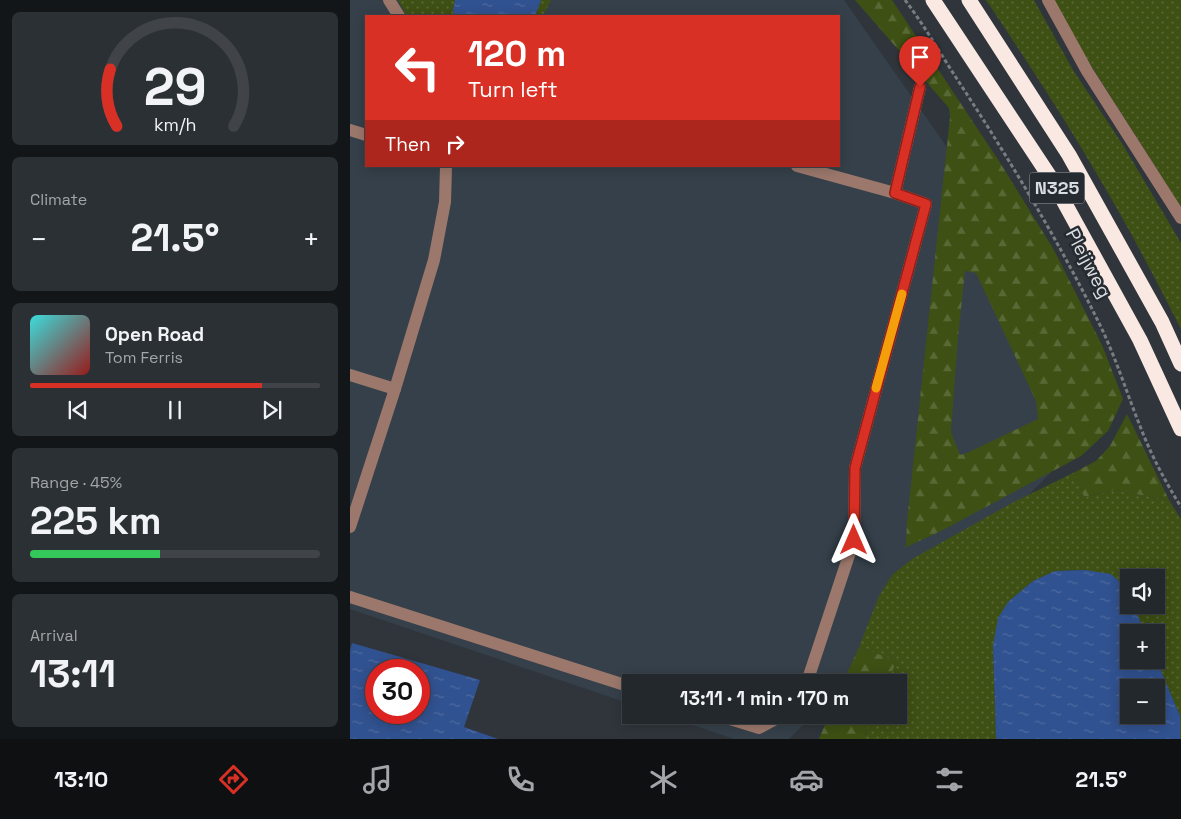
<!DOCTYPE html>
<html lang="en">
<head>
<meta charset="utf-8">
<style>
  :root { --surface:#23282c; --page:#2b3034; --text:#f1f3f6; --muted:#a3a6a9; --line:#404448; --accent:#d93025 }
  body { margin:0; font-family:"Space Grotesk",sans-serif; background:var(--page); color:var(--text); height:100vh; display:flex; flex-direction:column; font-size:19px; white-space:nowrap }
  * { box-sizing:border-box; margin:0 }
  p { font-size:16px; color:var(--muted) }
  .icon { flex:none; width:28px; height:28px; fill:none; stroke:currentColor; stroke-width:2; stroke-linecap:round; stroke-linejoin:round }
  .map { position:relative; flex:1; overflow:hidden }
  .drawer { display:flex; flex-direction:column; gap:12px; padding:12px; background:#131618; width:350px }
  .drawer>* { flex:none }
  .guide { position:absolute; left:15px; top:15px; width:475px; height:152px; border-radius:0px; box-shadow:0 2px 12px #0003,0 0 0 1px var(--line); background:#d93025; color:#fff; overflow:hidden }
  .controls { position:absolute; left:770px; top:569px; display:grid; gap:10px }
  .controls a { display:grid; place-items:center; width:45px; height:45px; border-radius:0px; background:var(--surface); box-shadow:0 2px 12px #0003,0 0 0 1px var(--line); font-size:25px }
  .speed { position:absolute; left:15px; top:659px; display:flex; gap:10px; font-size:25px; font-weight:700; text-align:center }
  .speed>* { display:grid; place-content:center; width:65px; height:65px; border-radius:50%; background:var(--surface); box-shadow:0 2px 12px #0003,0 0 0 1px var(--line); line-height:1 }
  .speed .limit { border:8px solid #d22; background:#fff; color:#111 }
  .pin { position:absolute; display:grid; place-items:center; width:42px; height:42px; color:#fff; margin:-51px -21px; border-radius:50% 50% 50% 0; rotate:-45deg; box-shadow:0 0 5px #0007 }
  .pin .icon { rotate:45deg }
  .me { position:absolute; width:55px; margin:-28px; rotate:0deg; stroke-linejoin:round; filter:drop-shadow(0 0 4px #0008) }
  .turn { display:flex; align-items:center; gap:18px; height:105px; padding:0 20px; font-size:22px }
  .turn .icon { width:65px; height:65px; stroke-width:2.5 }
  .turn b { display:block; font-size:35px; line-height:42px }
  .then { display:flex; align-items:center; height:48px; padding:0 20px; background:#0003; gap:10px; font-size:19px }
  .big { font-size:38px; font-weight:700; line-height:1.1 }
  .drawer .tile { flex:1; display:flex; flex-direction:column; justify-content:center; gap:8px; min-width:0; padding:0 18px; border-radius:8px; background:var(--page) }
  .drawer .dial { align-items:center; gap:0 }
  .dial svg { height:130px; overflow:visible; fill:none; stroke:var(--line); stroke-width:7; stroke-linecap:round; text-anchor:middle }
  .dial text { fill:var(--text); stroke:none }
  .song { display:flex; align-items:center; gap:15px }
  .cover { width:60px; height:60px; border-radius:8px; background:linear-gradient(135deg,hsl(180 70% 55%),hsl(0 70% 35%)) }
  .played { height:5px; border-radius:2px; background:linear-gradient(90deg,var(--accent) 80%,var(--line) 80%) }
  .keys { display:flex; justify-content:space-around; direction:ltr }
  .heat { display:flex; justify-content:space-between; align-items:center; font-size:28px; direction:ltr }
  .charge { height:8px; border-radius:4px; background:linear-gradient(90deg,#34c759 45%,var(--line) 0) }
  .trip { position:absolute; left:272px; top:674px; width:285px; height:50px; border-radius:0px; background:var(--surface); box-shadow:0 2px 12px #0003,0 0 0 1px var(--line); font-weight:700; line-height:50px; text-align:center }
  .tab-bar { display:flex; height:80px; justify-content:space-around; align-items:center; background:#0e1012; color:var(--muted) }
  .tab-bar .icon { width:35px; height:35px }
  .tab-bar .on { color:var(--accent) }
  .tab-bar b { font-size:22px; color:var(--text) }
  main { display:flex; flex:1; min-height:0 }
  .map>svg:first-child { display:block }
  .built { fill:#35404a; fill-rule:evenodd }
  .grass { fill:url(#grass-dots) }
  .forest { fill:url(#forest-firs); fill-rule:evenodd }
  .water { fill:url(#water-ripples); fill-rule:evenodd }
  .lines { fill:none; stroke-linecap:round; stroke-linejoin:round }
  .path { stroke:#787d82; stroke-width:3; stroke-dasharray:4 2.5; stroke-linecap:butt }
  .minor { stroke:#9c786c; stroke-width:12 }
  .highway { stroke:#fae8e2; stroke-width:15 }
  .route-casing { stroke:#8d1f18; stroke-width:12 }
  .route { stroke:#d93025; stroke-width:9 }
  .slow { stroke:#f59e0b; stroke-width:9 }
  .labels { text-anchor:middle; stroke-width:5; stroke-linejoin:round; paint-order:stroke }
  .shield { fill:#252b30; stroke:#a3a8ac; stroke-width:1 }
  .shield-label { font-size:18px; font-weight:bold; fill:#d9dde1 }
  .street-label { font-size:19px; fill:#d9dde1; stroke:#252b30 }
</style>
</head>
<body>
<main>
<section class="drawer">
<div class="tile dial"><svg viewBox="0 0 100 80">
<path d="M14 69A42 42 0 1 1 86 69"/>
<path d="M14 69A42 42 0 0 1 10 34" stroke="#d93025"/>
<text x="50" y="56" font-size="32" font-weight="700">29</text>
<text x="50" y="72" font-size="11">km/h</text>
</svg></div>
<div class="tile"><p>Climate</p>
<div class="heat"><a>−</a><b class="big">21.5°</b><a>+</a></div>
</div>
<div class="tile">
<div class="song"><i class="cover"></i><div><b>Open Road</b><p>Tom Ferris</p></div></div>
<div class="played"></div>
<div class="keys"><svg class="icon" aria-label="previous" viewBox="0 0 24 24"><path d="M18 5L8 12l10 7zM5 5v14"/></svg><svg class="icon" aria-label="pause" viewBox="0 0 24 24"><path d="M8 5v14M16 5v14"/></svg><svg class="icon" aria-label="next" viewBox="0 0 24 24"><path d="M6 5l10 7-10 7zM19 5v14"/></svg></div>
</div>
<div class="tile"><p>Range · 45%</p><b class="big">225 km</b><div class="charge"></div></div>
<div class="tile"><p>Arrival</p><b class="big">13:11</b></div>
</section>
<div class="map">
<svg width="831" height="739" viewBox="0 0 831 739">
  <defs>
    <pattern id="grass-dots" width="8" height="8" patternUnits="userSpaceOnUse" patternTransform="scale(1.25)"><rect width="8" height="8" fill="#3e5014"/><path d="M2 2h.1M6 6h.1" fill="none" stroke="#596936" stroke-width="1.8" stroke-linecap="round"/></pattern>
    <pattern id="forest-firs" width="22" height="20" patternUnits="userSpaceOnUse" patternTransform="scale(1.25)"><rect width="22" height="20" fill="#3e5014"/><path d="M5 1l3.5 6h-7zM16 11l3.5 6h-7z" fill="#596936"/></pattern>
    <pattern id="water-ripples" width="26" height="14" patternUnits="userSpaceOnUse" patternTransform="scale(1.25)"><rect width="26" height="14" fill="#315290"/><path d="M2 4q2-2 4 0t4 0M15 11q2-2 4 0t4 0" fill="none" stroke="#4e6a9f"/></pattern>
  </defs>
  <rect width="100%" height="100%" fill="#2f353b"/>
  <!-- built -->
  <g class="built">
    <path d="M0,0H494L773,399L495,682H281V704L0,609ZM16,16H489V166H16Z"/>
    <path d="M313,715H463L439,739H384Z"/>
  </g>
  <!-- grass -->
  <g class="grass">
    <path d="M48,0H105L103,10L105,16H57Z"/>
    <path d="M191,0H201L193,16H185Z"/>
    <path d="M636,0H684L723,70L773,145L831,243V329C805,278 778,226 748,176C713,116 675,58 636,0Z"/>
    <path d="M703,0H831V207L735,56Z"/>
    <path d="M725,472L734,497L764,490L819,500L831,519V739H830V716L806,659V632H795L783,605H806V578H779V594L776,588L735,570L705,571L683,581L658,602L643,646L646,739H513L523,715H549V682H537L546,661L509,647L529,596L542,575L562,559L660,504Z"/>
  </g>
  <!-- forest -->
  <g class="forest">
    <path d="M505,0H542L649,161L704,250L752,345L773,399L758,431L731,456L591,531L554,548L556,546L557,522L600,117L599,108ZM615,271L626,273L686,401L688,419L617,453L610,455L601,432L608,337Z"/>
    <path d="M777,414L819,500L764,490L734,497L725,472L746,461L760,446Z"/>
    <path d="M509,647L547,661L537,682H493Z"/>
    <path d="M479,715H523L513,739H469Z"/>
  </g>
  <!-- water -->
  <g class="water">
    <path d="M105,0H191L185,16H105L103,10Z"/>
    <path d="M735,570L761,574L776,588L779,594V605H783L795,632H779V660H806V659L830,716V739H646L643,646L648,618L658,602L683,581L705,571ZM779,688H806V715H779Z"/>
    <path d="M2,643L130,680L114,727L148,739H0V651ZM26,670H69V712H26Z"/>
  </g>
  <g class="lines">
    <!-- path -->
    <path class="path" d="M555,0C574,25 590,53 607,79C658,157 707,238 748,321C765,355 776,391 790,426C801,455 815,481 831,507"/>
    <!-- minor -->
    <g class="minor">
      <path d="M39,0L49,16"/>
      <path d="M698,0L737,71L831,218"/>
      <path d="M0,130L16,135"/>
      <path d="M447,166L545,193L576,204L505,468L504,540L457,682"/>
      <path d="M545,193L570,87"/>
      <path d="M0,375L45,389"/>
      <path d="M0,527L45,389L84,260L95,202L96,166"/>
      <path d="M0,597L281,687"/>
      <path d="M367,715L409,728L433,715"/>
    </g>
    <!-- highway -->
    <g class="highway">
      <path d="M583,0L702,180L790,340L831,429"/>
      <path d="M619,0L719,155L812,322L831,364"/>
    </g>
  </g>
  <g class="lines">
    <defs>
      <path id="route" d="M504,540L505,468L576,204L545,193L570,87"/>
    </defs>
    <!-- route casing -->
    <use href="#route" class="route-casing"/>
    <!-- route -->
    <use href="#route" class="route"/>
    <!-- slow -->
    <path class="slow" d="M526,388L552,294"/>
  </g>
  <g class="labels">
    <!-- shield labels -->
    <rect class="shield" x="679.5" y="172.5" width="55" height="31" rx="4"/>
    <g class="shield-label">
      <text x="707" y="194">N325</text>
    </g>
    <!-- street labels -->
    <g class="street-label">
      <text transform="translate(739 263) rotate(62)" y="7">Pleijweg</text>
    </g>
  </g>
</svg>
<div class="controls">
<a><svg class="icon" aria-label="sound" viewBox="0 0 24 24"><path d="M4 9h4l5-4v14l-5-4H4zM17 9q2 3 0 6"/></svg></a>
<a>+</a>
<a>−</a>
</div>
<div class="speed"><div class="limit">30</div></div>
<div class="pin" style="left:570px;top:87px;background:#d93025"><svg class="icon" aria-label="arrive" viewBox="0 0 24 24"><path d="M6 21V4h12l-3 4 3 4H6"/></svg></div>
<svg class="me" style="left:504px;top:540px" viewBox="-20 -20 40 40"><path d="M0-17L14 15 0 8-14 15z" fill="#d93025" stroke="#fff" stroke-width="4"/></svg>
<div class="trip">13:11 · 1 min · 170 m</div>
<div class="guide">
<div class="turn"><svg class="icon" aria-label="left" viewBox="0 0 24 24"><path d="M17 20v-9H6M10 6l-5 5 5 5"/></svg><div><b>120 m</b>Turn left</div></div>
<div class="then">Then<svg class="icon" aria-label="right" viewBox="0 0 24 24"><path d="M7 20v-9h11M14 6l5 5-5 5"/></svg></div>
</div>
</div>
</main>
<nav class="tab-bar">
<b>13:10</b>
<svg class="icon on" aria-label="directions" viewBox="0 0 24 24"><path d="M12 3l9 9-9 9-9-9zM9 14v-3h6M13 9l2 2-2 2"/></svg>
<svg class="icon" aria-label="music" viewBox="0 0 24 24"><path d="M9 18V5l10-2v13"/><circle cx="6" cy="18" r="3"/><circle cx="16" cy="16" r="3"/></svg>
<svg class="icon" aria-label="phone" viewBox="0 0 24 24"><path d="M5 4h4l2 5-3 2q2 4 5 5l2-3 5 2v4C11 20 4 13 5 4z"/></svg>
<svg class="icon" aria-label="climate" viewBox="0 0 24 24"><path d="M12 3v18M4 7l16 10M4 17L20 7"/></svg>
<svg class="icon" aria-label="car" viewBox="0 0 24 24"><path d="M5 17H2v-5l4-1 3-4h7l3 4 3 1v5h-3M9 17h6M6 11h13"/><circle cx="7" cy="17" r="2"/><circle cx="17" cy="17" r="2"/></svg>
<svg class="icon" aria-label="filters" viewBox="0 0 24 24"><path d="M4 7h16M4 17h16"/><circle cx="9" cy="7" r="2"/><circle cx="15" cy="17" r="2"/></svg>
<b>21.5°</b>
</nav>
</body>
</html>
